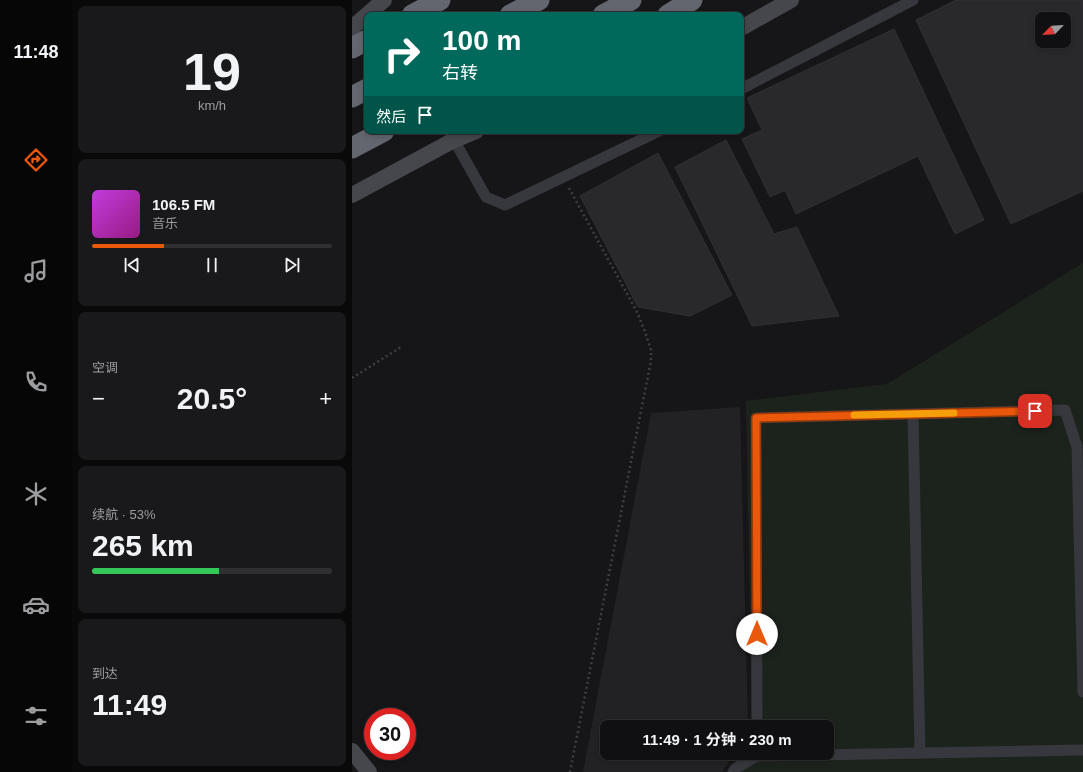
<!DOCTYPE html>
<html lang="zh">
<head>
<meta charset="utf-8">
<style>
  :root { --surface:#101012; --page:#19191b; --text:#f1f3f6; --muted:#9c9d9f; --line:#303032; --accent:#ea580c }
  body { margin:0; font-family:Helvetica,"Noto Sans SC",sans-serif; background:var(--page); color:var(--text); height:100vh; display:flex; flex-direction:column; font-size:15px; white-space:nowrap }
  * { box-sizing:border-box; margin:0 }
  p { font-size:13px; color:var(--muted) }
  .icon { flex:none; width:22px; height:22px; fill:none; stroke:currentColor; stroke-width:2; stroke-linecap:round; stroke-linejoin:round }
  .map { position:relative; flex:1; overflow:hidden }
  .drawer { display:flex; flex-direction:column; gap:6px; padding:6px; background:#09090a; width:280px }
  .drawer>* { flex:none }
  .hud { position:absolute; left:12px; top:12px; width:380px; height:122px; border-radius:8px; box-shadow:0 2px 6px #0003,0 0 0 1px var(--line); background:#00695c; color:#fff; overflow:hidden }
  .needle { width:26px; rotate:245deg }
  .fabs { position:absolute; left:683px; top:12px; display:grid; gap:8px }
  .fabs a { display:grid; place-items:center; width:36px; height:36px; border-radius:8px; background:var(--surface); box-shadow:0 2px 6px #0003,0 0 0 1px var(--line); font-size:20px }
  .speed { position:absolute; left:12px; top:708px; display:flex; gap:8px; font-size:20px; font-weight:700; text-align:center }
  .speed>* { display:grid; place-content:center; width:52px; height:52px; border-radius:50%; background:var(--surface); box-shadow:0 2px 6px #0003,0 0 0 1px var(--line); line-height:1 }
  .speed .limit { border:6px solid #d22; background:#fff; color:#111 }
  .pin { position:absolute; display:grid; place-items:center; width:34px; height:34px; color:#fff; margin:-17px; border-radius:8px; box-shadow:0 2px 6px #0006 }
  .me { position:absolute; width:44px; margin:-22px; rotate:0deg; stroke-linejoin:round; filter:drop-shadow(0 0 3px #0008) }
  .turn { display:flex; align-items:center; gap:14px; height:84px; padding:0 12px; font-size:18px }
  .turn .icon { width:52px; height:52px; stroke-width:2.5 }
  .turn b { display:block; font-size:28px; line-height:34px }
  .then { display:flex; align-items:center; height:38px; padding:0 12px; background:#0003; gap:8px; font-size:15px }
  .big { font-size:30px; font-weight:700; line-height:1.1 }
  .drawer .widget { flex:1; display:flex; flex-direction:column; justify-content:center; gap:6px; min-width:0; padding:0 14px; border-radius:8px; background:var(--page) }
  .drawer .dial { align-items:center; gap:0 }
  .dial b { font-size:52px; line-height:1 }
  .song { display:flex; align-items:center; gap:12px }
  .cover { width:48px; height:48px; border-radius:6px; background:linear-gradient(135deg,hsl(290 70% 55%),hsl(310 70% 35%)) }
  .played { height:4px; border-radius:2px; background:linear-gradient(90deg,var(--accent) 30%,var(--line) 30%) }
  .keys { display:flex; justify-content:space-around; direction:ltr }
  .heat { display:flex; justify-content:space-between; align-items:center; font-size:22px; direction:ltr }
  .charge { height:6px; border-radius:3px; background:linear-gradient(90deg,#34c759 53%,var(--line) 0) }
  .trip { position:absolute; left:248px; top:720px; width:234px; height:40px; border-radius:8px; background:var(--surface); box-shadow:0 2px 6px #0003,0 0 0 1px var(--line); font-weight:700; line-height:40px; text-align:center }
  main { display:flex; flex:1; min-height:0 }
  .tab-bar { display:flex; flex-direction:column; width:72px; justify-content:space-around; align-items:center; background:#060607; color:var(--muted) }
  .tab-bar .icon { width:28px; height:28px }
  .tab-bar .selected { color:var(--accent) }
  .tab-bar b { font-size:18px; color:var(--text) }
  .map>svg:first-child { display:block }
  .built { fill:#222225 }
  .green { fill:#1c231d }
  .building { fill:#29292c; stroke:#303034; fill-rule:evenodd }
  .lines { fill:none; stroke-linecap:round; stroke-linejoin:round }
  .path { stroke:#3d3f44; stroke-width:2.5; stroke-dasharray:2 3; stroke-linecap:butt }
  .minor { stroke:#37383d; stroke-width:11 }
  .secondary { stroke:#45474d; stroke-width:16 }
  .motorway { stroke:#63666e; stroke-width:21 }
  .route-casing { stroke:#983908; stroke-width:10 }
  .route { stroke:#ea580c; stroke-width:7 }
  .slow { stroke:#f59e0b; stroke-width:7 }
</style>
</head>
<body>
<main>
<nav class="tab-bar">
<b>11:48</b>
<svg class="icon selected" aria-label="directions" viewBox="0 0 24 24"><path d="M12 3l9 9-9 9-9-9zM9 14v-3h6M13 9l2 2-2 2"/></svg>
<svg class="icon" aria-label="music" viewBox="0 0 24 24"><path d="M9 18V5l10-2v13"/><circle cx="6" cy="18" r="3"/><circle cx="16" cy="16" r="3"/></svg>
<svg class="icon" aria-label="phone" viewBox="0 0 24 24"><path d="M5 4h4l2 5-3 2q2 4 5 5l2-3 5 2v4C11 20 4 13 5 4z"/></svg>
<svg class="icon" aria-label="climate" viewBox="0 0 24 24"><path d="M12 3v18M4 7l16 10M4 17L20 7"/></svg>
<svg class="icon" aria-label="car" viewBox="0 0 24 24"><path d="M5 17H2v-5l4-1 3-4h7l3 4 3 1v5h-3M9 17h6M6 11h13"/><circle cx="7" cy="17" r="2"/><circle cx="17" cy="17" r="2"/></svg>
<svg class="icon" aria-label="filters" viewBox="0 0 24 24"><path d="M4 7h16M4 17h16"/><circle cx="9" cy="7" r="2"/><circle cx="15" cy="17" r="2"/></svg>
</nav>
<section class="drawer">
<div class="widget dial"><b>19</b><p>km/h</p></div>
<div class="widget">
<div class="song"><i class="cover"></i><div><b>106.5 FM</b><p>音乐</p></div></div>
<div class="played"></div>
<div class="keys"><svg class="icon" aria-label="previous" viewBox="0 0 24 24"><path d="M18 5L8 12l10 7zM5 5v14"/></svg><svg class="icon" aria-label="pause" viewBox="0 0 24 24"><path d="M8 5v14M16 5v14"/></svg><svg class="icon" aria-label="next" viewBox="0 0 24 24"><path d="M6 5l10 7-10 7zM19 5v14"/></svg></div>
</div>
<div class="widget"><p>空调</p>
<div class="heat"><a>−</a><b class="big">20.5°</b><a>+</a></div>
</div>
<div class="widget"><p>续航 · 53%</p><b class="big">265 km</b><div class="charge"></div></div>
<div class="widget"><p>到达</p><b class="big">11:49</b></div>
</section>
<div class="map">
<svg width="731" height="772" viewBox="0 0 731 772">
  <rect width="100%" height="100%" fill="#161618"/>
  <!-- built -->
  <path class="built" d="M388,407L396,727H255V753H389L378,760L370,772H231L299,413Z"/>
  <!-- green -->
  <path class="green" d="M731,263V772H375L379,765L398,753H475V727H400L394,401L535,384Z"/>
  <!-- building -->
  <g class="building">
    <path d="M604,0H731V191L659,224L564,20ZM690,19H712V41H690Z"/>
    <path d="M542,29L632,220L603,234L566,156L444,214L433,190L418,197L390,139L410,130L395,98Z"/>
    <path d="M374,140L422,234L445,227L487,316L400,326L323,167Z"/>
    <path d="M306,153L380,295L338,316L286,307L228,196Z"/>
  </g>
  <g class="lines">
    <!-- path -->
    <g class="path">
      <path d="M217,188L285,312L292,329L299,350V361L292,396L218,772"/>
      <path d="M0,378L49,347"/>
    </g>
    <!-- minor -->
    <g class="minor">
      <path d="M389,89L561,0"/>
      <path d="M102,140L134,197L153,205L307,131"/>
      <path d="M561,414L568,753"/>
      <path d="M405,727L404,418L713,410L725,447L731,692"/>
      <path d="M405,756L731,750"/>
      <path d="M381,772L384,768L405,756V753"/>
    </g>
    <!-- secondary -->
    <g class="secondary">
      <path d="M0,28L32,0"/>
      <path d="M389,28L439,0"/>
      <path d="M0,195L102,140L124,131"/>
      <path d="M0,751L17,772"/>
    </g>
    <!-- motorway -->
    <g class="motorway">
      <path d="M60,15L88,0"/>
      <path d="M158,15L187,0"/>
      <path d="M251,15L279,0"/>
      <path d="M316,15L340,0"/>
      <path d="M0,48L15,40"/>
      <path d="M0,97L15,89"/>
      <path d="M0,148L32,131"/>
    </g>
  </g>
  <g class="lines">
    <defs>
      <path id="route" d="M405,634L404,418L683,411"/>
    </defs>
    <!-- route casing -->
    <use href="#route" class="route-casing"/>
    <!-- route -->
    <use href="#route" class="route"/>
    <!-- slow -->
    <path class="slow" d="M502,415L602,413"/>
  </g>
</svg>
<div class="fabs">
<a><svg class="needle" viewBox="-14 -14 28 28"><path d="M0-13l5 13h-10z" fill="#e53935"/><path d="M0 13l5-13h-10z" fill="#9c9d9f"/></svg></a>
</div>
<div class="speed"><div class="limit">30</div></div>
<div class="pin" style="left:683px;top:411px;background:#d93025"><svg class="icon" aria-label="arrive" viewBox="0 0 24 24"><path d="M6 21V4h12l-3 4 3 4H6"/></svg></div>
<svg class="me" style="left:405px;top:634px" viewBox="-20 -20 40 40"><circle r="19" fill="#fff"/><path d="M0-13L10 11 0 6-10 11z" fill="#ea580c"/></svg>
<div class="trip">11:49 · 1 分钟 · 230 m</div>
<div class="hud">
<div class="turn"><svg class="icon" aria-label="right" viewBox="0 0 24 24"><path d="M7 20v-9h11M14 6l5 5-5 5"/></svg><div><b>100 m</b>右转</div></div>
<div class="then">然后<svg class="icon" aria-label="arrive" viewBox="0 0 24 24"><path d="M6 21V4h12l-3 4 3 4H6"/></svg></div>
</div>
</div>
</main>
</body>
</html>
